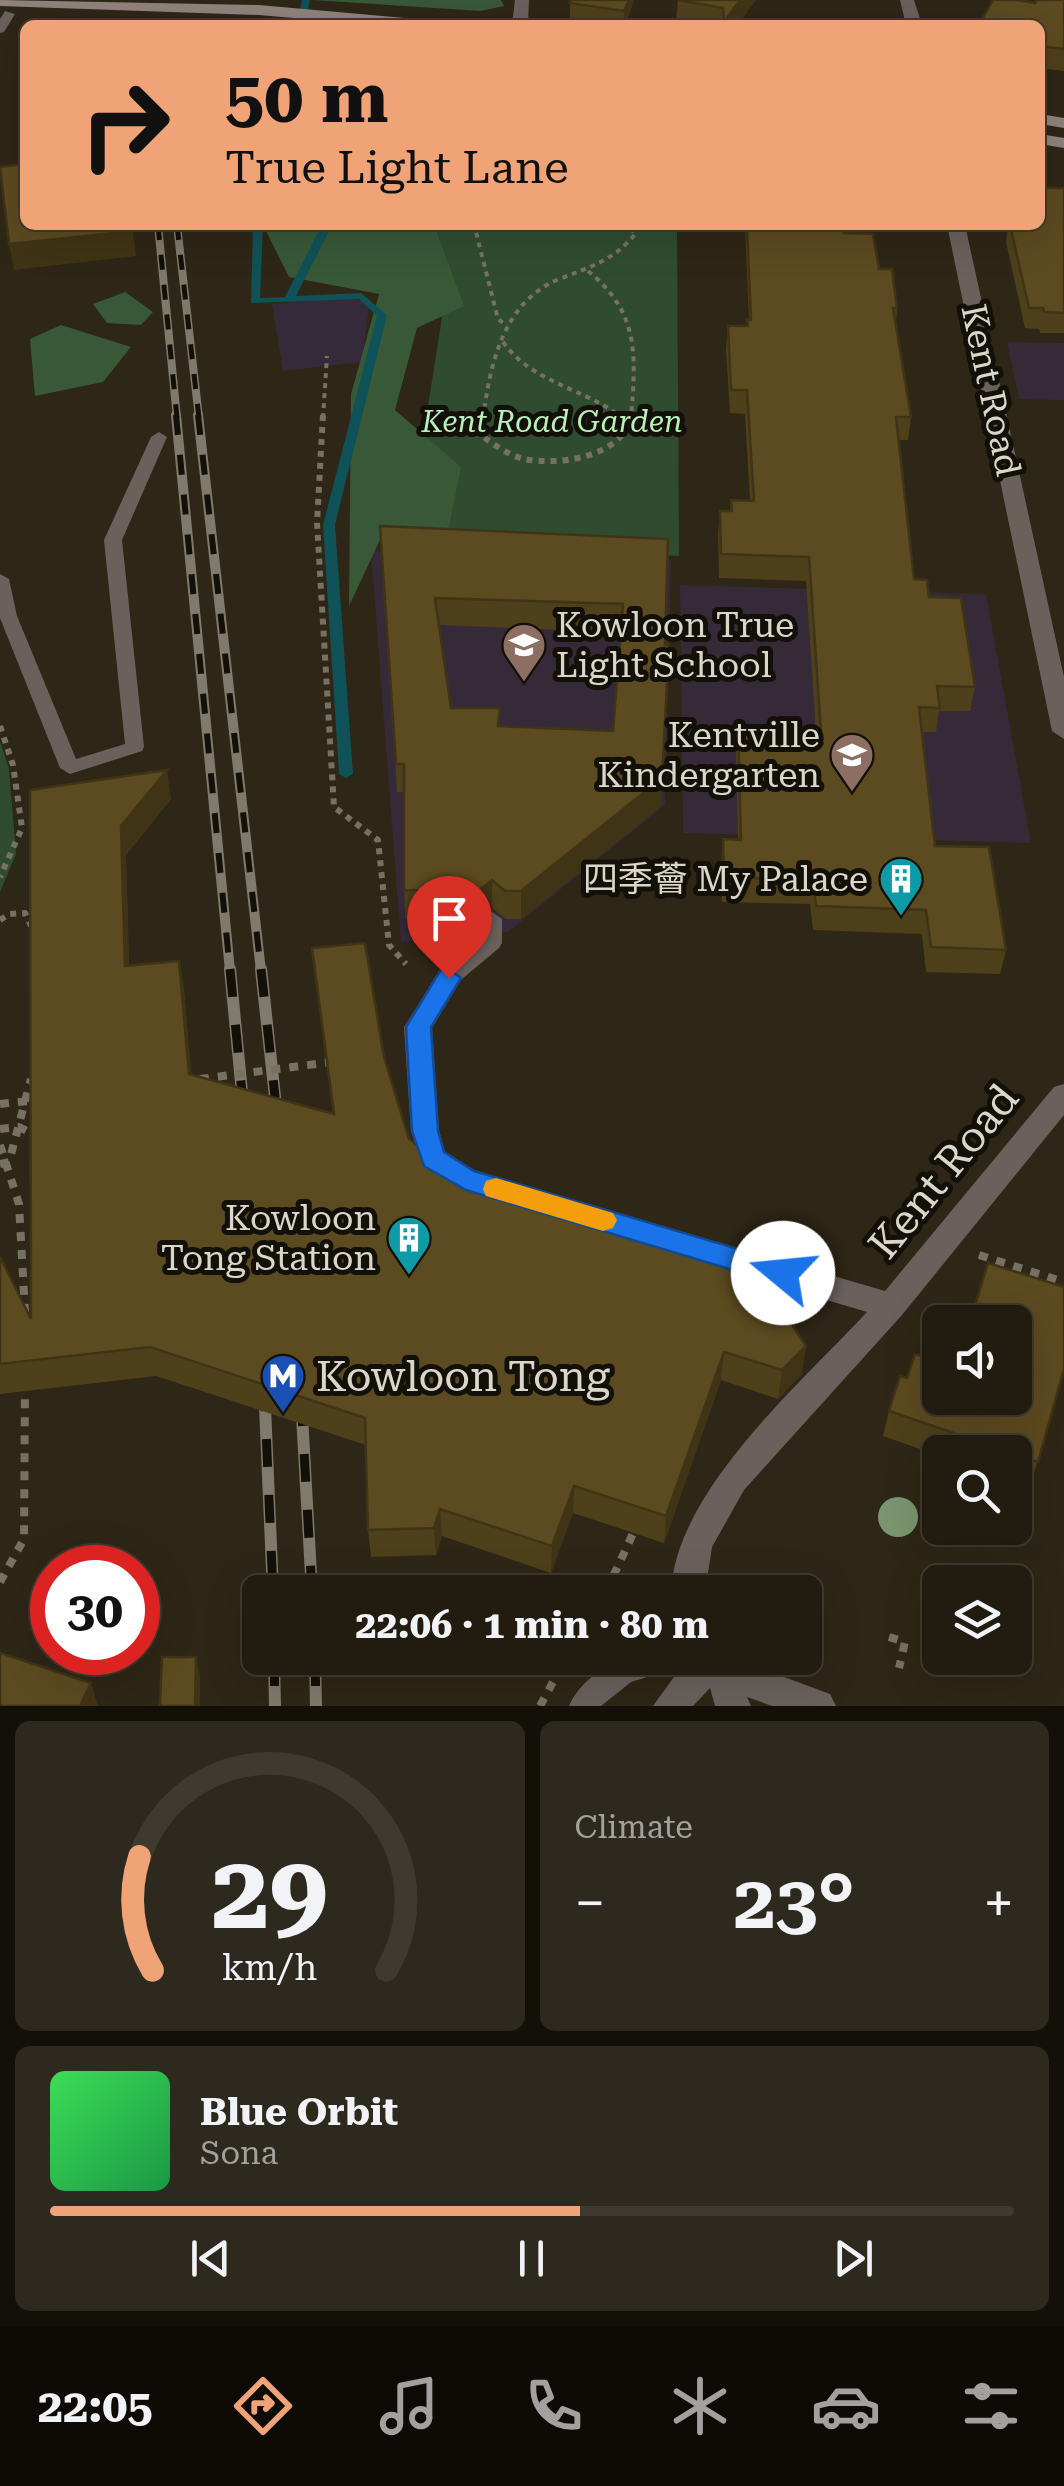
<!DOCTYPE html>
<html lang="en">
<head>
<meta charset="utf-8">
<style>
  :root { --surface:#221c10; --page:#2e291e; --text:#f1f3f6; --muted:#a2a19f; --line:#3f3a30; --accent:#efa377 }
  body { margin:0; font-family:"Roboto Serif","Noto Sans TC",serif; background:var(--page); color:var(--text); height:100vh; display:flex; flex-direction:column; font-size:38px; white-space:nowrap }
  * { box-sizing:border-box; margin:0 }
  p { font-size:32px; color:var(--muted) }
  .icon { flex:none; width:55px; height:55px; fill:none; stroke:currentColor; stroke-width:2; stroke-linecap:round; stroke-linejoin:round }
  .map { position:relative; height:1706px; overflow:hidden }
  .details { display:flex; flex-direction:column; gap:15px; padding:15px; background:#130f09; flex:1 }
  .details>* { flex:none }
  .guide { position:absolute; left:20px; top:20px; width:1025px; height:210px; border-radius:15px; box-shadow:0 10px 40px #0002,0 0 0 2px var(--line); background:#efa377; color:#111; overflow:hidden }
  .buttons { position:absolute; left:922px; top:1305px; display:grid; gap:20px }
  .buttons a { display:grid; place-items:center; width:110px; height:110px; border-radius:15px; background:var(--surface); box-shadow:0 10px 40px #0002,0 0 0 2px var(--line); font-size:50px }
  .speed { position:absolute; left:30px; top:1545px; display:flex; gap:20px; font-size:50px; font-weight:700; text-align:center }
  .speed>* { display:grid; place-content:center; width:130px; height:130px; border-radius:50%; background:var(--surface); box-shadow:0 10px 40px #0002,0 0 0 2px var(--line); line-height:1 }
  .speed .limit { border:15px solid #d22; background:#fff; color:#111 }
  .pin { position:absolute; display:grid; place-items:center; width:85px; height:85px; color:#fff; margin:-102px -42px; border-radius:50% 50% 50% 0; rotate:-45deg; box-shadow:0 0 10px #0007 }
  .pin .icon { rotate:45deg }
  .me { position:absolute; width:110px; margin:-55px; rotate:287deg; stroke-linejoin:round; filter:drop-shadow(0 0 8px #0008) }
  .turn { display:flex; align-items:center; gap:35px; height:210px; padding:0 40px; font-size:45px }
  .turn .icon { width:130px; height:130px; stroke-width:2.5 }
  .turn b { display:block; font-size:70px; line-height:85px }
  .big { font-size:75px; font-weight:700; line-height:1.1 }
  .details .tile { flex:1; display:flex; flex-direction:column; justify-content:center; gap:15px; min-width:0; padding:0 35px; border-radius:15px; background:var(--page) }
  .details .dial { align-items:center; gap:0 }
  .dial svg { height:260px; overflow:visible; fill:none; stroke:var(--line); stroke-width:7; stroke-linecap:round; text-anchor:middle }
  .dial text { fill:var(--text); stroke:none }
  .song { display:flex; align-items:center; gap:30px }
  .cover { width:120px; height:120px; border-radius:15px; background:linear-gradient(135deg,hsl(130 70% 55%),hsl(140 70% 35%)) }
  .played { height:10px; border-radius:5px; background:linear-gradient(90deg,var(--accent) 55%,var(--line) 55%) }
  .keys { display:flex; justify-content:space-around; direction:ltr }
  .heat { display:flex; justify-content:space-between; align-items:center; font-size:55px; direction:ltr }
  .details .tiles { flex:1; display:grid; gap:15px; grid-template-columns:1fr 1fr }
  .tile:last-child { grid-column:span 2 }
  .trip { position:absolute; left:242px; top:1575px; width:580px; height:100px; border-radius:15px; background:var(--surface); box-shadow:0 10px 40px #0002,0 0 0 2px var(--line); font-weight:700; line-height:100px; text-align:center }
  .menu { display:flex; height:160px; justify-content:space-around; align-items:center; background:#0e0b06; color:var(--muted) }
  .menu .icon { width:70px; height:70px }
  .menu .on { color:var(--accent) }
  .menu b { font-size:45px; color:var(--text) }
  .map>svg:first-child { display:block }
  .industrial { fill:#352a39 }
  .education { fill:#362a38 }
  .green { fill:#304c30 }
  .forest { fill:#385838 }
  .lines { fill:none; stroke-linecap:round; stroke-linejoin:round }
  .stream { fill:#0f5257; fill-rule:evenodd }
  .path-far2 { stroke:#777163; stroke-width:4; stroke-dasharray:5 5; stroke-linecap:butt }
  .path-far1 { stroke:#777163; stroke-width:6; stroke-dasharray:6 6; stroke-linecap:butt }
  .path { stroke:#777163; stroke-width:8; stroke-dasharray:9 9; stroke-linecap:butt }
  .service { fill:#6a615d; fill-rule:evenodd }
  .minor { fill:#6a615d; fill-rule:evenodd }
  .secondary { fill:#90827b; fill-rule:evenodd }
  .rail-far2-casing { stroke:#807a6c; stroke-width:8 }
  .rail-far1-casing { stroke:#807a6c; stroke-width:10 }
  .rail-casing { stroke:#807a6c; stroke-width:12 }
  .rail-far2 { stroke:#131009; stroke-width:5; stroke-dasharray:15; stroke-linecap:butt }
  .rail-far1 { stroke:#131009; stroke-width:6; stroke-dasharray:20; stroke-linecap:butt }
  .rail { stroke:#131009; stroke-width:9; stroke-dasharray:28; stroke-linecap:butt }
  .path-bridge { stroke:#777163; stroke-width:8; stroke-dasharray:9 9; stroke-linecap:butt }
  .tree { fill:#7a9570 }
  .wall { fill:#4f401c; fill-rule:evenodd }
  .shaded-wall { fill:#403416 }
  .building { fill:#5c4a20; stroke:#403416; stroke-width:2.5; fill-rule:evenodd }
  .route { fill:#1a73e8; stroke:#114b97; stroke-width:2.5 }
  .slow { fill:#f59e0b }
  .labels { text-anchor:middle; stroke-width:10; stroke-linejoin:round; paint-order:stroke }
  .far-park-label { font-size:30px; font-style:italic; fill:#b9f0b9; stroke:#131009 }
  .street-label { font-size:35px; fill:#dad6cb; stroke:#131009 }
  .poi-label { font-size:35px; fill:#dad6cb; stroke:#131009; text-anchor:end }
  .near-street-label { font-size:42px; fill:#dad6cb; stroke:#131009 }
  .near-poi-label { font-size:42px; fill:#dad6cb; stroke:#131009; text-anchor:start }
</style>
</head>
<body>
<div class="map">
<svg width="1064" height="1706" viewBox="0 0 1064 1706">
  <rect width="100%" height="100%" fill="#2e2616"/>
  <!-- industrial -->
  <path class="industrial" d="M343,298L365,301L369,306L362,362L283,371L272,304Z"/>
  <!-- education -->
  <g class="education">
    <path d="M1007,342L1064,343V400L1019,399Z"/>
    <path d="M371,551L671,560L665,805L508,932L401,942Z"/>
    <path d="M680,585L986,594L1031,843L683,833Z"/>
  </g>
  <!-- green -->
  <g class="green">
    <path d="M416,225H677L679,556L406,544L449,274Z"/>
    <path d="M0,741L9,769L16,854L0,892Z"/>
  </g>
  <!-- forest -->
  <g class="forest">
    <path d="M313,0H501L504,6L480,11Z"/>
    <path d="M263,225H434L464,306L417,328L395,410L461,467L447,536L387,525L349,606L351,394L379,294L289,277Z"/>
    <path d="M125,292L153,312L141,325L107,323L93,304Z"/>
    <path d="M61,325L131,347L103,382L35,396L30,339Z"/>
  </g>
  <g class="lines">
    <!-- stream -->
    <g class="stream">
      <path d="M302,0H310L305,25H297Z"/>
      <path d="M253,225H263L260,298L285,297L322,225H332L296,296L361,293L387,315L335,525L353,774L346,778L339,774L323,525L377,316L359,299L251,303Z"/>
    </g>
    <!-- path-far2 -->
    <g class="path-far2">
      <path d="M482,225L476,232L498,319L507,326"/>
      <path d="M588,271C640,313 636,356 631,418"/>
      <path d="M503,342C532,383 584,388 623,418"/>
      <path d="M323,418L327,356"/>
      <path d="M483,418C490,365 503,303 557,280C589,267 614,261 636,233L623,225"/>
    </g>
    <!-- path-far1 -->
    <g class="path-far1">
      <path d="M323,415L317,523L334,807L378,840L389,945L406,964"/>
      <path d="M484,415L482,436C495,445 508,455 524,459C559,466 624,457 631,415"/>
      <path d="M619,415L630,423"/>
      <path d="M0,726L13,765L22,828L0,877"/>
      <path d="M0,920L9,914L25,913L31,926"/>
    </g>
    <!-- path -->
    <g class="path">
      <path d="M0,1129L19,1127L35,1135"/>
      <path d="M0,1145L19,1204L25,1312"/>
      <path d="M0,1164L9,1162L31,1079"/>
      <path d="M979,1255L1064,1282"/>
      <path d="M0,1582L24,1539L25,1385"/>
      <path d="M606,1592L636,1527"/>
      <path d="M889,1637L905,1642L899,1668"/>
      <path d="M540,1706L566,1658"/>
    </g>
    <!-- service -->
    <g class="service">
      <path d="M5,11L15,14L4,32L0,33V19Z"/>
      <path d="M159,432L167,437L122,540L144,747L142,751L70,774L60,768L0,618V574L9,579L17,616L76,759L125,744L104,540L151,437Z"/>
      <path d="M492,912L502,919V943L499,948L456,984H442L438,978L442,972L482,940V919Z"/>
      <path d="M623,1658H683L679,1667L631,1682L601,1706H569C579,1683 601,1668 623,1658Z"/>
    </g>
    <!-- minor -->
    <g class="minor">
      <path d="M515,0H529L528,25H512Z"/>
      <path d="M900,0H914L922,25H906Z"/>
      <path d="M947,225H965L1064,677V739L1052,731Z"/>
      <path d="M449,968L458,971L462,978L432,1028L439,1131L445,1152L474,1171L885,1291L1054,1087L1064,1084V1115L902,1315L744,1490L712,1547L705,1592H671C675,1492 801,1383 867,1312L465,1192L423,1167L411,1131L404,1027L440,971Z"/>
      <path d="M699,1658H733L830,1694L836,1706H772L747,1697L751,1706H715L710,1688L693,1706H653L682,1666Z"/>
    </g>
    <!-- secondary -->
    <g class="secondary">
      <path d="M0,0L259,5L427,20L435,25H376L259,15L0,6Z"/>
      <path d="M1040,114L1064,118V128L1040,124Z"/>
      <path d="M1040,134L1064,138V148L1040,144Z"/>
    </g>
    <defs>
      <g id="rail-far2">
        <path d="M158,225L177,418"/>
        <path d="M177,225L199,418"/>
      </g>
      <g id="rail-far1">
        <path d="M176,415L230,971"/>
        <path d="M198,415L261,971"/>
      </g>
      <g id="rail">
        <path d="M230,969L244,1113"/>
        <path d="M261,969L278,1124"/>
        <path d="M264,1383L273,1592"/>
        <path d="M301,1398L312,1592"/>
        <path d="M274,1658L275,1706"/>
        <path d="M315,1658L316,1706"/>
      </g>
    </defs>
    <!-- rail-far2 casing -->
    <use href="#rail-far2" class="rail-far2-casing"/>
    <!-- rail-far1 casing -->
    <use href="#rail-far1" class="rail-far1-casing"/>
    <!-- rail casing -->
    <use href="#rail" class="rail-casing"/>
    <!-- rail-far2 -->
    <use href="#rail-far2" class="rail-far2"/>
    <!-- rail-far1 -->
    <use href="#rail-far1" class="rail-far1"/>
    <!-- rail -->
    <use href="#rail" class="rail"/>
    <!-- path-bridge -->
    <g class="path-bridge">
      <path d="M200,1079L331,1062"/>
      <path d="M0,1104L38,1100"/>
    </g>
  </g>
  <!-- trees -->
  <circle class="tree" cx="898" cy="1517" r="20"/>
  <!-- wall -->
  <g class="wall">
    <path d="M634,0L625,25H607L570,19V3Z"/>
    <path d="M678,0H756L737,25L676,24Z"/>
    <path d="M1064,0V71L1040,68V25L1035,3Z"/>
    <path d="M1064,188V333H1040L1039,329L1025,328L1006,242L1008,225H1040Z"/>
    <path d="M732,225H843L844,233L879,269L897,308L896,322L911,417L908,440H899L914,579L929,597L975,687L970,711H939L936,732H922L935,846L1006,950L1000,974L926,972L922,934L813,930L810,904L722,902L721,864L723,839L738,840L736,754L738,729L816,732L806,581L719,578L718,534L720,511H730L731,500L750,501L745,414L730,413L726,349L728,326H747L749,320L745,226Z"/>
    <path d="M380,526L668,539L661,806L521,919H506L492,908L478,919L405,918L404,890V792H397ZM439,625L621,632L613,731L500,726L451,708Z"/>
    <path d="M30,790L171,799L126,855L129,966L179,961L184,990L191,1075L333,1114L312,948L384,1057L409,1139L466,1180L802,1374L778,1399L721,1380L664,1543L573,1513L551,1573L442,1536L436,1555L371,1557L368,1530L366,1445L156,1376L0,1394V1257L31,1319Z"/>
    <path d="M1064,1369L1030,1487L1015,1482V1452H940V1456L883,1436L889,1411Z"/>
  </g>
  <!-- shaded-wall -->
  <g class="shaded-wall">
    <path d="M629,0H634L624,25V11Z"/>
    <path d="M740,0H756L737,25H724V22Z"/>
    <path d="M133,231L136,256L14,270L9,244Z"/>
    <path d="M167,770L171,799L126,855L130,996L125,966L121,826Z"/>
    <path d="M662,778L661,806L521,919V891Z"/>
    <path d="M492,880V908L478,919V891Z"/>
    <path d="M179,961L184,990L194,1103L189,1074Z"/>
    <path d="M806,1346L802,1374L778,1399L782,1370Z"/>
    <path d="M724,1352L721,1380L664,1543L666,1516Z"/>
    <path d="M574,1486L573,1513L551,1573L552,1546Z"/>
    <path d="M440,1509L442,1536L436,1555L434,1528Z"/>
    <path d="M196,1657L200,1675V1706H195Z"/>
    <path d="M91,1683L98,1706H80Z"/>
  </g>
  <!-- building -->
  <g class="building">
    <path d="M571,0H629L624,11L570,3Z"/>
    <path d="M678,0H740L724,22L723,8Z"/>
    <path d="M993,0H1017L1035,3L1037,0H1064V49L1040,46V25H979Z"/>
    <path d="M25,164V225H132L133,231L9,244L0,167Z"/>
    <path d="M1040,188H1064V313L1044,312L1043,308H1029L1010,225H1040Z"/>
    <path d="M747,225H843L844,233L873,234L879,269H892L897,308H893L911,417H896L914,579L927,580L929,597L961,598L975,687L937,686L940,708L919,707L935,846L989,847L1006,950L931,947L926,910L816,906L813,880L724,877L723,839L741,840L738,729L821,732L809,557L721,554L720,511H732L731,500L754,501L747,390H731L728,326H748L747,320H751Z"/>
    <path d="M380,526L668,539L665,645H669L662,778L521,891H505L492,880L478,891L404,890V764H396ZM435,598L623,604L613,731L498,726L500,708H451Z"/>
    <path d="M167,770L121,826L125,966L179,961L189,1074L334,1114L312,948L365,943L384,1057L409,1139L466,1180L739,1265L759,1276L806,1346L782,1370L724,1352L666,1516L574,1486L552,1546L440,1509L434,1528L368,1530L365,1418L150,1347L0,1364V1257L31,1319L30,790Z"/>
    <path d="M988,1263L1064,1287V1369L1038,1462L1015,1455V1452H1009L889,1411L900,1376L907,1378L915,1354L940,1362V1398H1015V1322H970Z"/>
    <path d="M0,1653L91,1683L80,1706H0Z"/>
    <path d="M162,1657H196L195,1706H160Z"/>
  </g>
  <!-- route -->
  <path class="route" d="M449,969L461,978L431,1027L438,1131L444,1152L474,1171L792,1265L796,1273L792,1281L783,1285L466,1190L424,1166L412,1131L406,1027L440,971Z"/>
  <!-- slow -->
  <path class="slow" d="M496,1178L613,1213L617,1220L613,1228L603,1231L486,1196L483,1189L486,1181Z"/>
  <!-- icons -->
  <defs>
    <symbol id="school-pin" viewBox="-11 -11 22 30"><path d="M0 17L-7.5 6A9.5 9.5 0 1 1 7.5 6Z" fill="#8d6e63" stroke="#131009"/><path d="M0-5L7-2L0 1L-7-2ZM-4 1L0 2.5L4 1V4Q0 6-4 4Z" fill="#fff"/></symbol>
    <symbol id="building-pin" viewBox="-11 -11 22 30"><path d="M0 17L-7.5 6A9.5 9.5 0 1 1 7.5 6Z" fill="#0f9aa8" stroke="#131009"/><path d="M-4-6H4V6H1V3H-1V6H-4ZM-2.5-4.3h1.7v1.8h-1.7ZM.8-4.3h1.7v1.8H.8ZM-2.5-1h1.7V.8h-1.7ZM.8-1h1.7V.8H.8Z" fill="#fff"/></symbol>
    <symbol id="metro-pin" viewBox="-11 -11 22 30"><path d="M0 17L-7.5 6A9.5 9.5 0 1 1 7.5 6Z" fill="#1a4fb4" stroke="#131009"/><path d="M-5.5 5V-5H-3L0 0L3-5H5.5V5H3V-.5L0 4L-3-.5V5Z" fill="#fff"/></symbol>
  </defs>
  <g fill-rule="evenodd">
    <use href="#school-pin" x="499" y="620" width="50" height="68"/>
    <use href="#school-pin" x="827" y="730" width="50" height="68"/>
    <use href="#building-pin" x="876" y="854" width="50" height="68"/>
    <use href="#building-pin" x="384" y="1213" width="50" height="68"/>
    <use href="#metro-pin" x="258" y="1351" width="50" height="68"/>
  </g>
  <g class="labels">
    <!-- far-park labels -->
    <g class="far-park-label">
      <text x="552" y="432">Kent Road Garden</text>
    </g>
    <!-- street labels -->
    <g class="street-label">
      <text transform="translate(991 390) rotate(78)" y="12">Kent Road</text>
    </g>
    <!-- poi labels -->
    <g class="poi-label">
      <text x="556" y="637" text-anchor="start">Kowloon True<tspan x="556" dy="40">Light School</tspan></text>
      <text x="820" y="747">Kentville<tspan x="820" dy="40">Kindergarten</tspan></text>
      <text x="868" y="891">四季薈 My Palace</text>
      <text x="376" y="1230">Kowloon<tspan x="376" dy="40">Tong Station</tspan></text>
    </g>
    <!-- near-street labels -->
    <g class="near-street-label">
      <text transform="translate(943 1171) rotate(-51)" y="15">Kent Road</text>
    </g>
    <!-- near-poi labels -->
    <g class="near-poi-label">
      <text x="316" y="1391">Kowloon Tong</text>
    </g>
  </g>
</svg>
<div class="buttons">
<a><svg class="icon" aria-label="sound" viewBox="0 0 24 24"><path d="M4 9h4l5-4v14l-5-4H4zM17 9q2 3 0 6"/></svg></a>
<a><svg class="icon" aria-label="search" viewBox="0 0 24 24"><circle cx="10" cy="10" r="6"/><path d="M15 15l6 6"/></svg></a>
<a><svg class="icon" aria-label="layers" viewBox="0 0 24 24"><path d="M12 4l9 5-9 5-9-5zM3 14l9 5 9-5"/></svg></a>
</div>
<div class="speed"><div class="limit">30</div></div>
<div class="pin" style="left:449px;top:978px;background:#d93025"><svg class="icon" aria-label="arrive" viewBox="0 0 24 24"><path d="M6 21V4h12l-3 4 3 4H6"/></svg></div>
<svg class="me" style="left:783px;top:1273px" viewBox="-20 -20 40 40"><circle r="19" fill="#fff"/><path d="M0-13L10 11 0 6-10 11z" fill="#1a73e8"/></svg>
<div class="trip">22:06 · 1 min · 80 m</div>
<div class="guide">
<div class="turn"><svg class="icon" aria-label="right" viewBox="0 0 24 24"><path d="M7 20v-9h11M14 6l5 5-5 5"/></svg><div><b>50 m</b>True Light Lane</div></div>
</div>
</div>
<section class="details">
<div class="tiles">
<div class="tile dial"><svg viewBox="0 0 100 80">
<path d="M14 69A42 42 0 1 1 86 69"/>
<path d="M14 69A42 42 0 0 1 10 34" stroke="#efa377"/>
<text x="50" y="56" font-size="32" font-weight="700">29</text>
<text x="50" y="72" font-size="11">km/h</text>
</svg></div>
<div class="tile"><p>Climate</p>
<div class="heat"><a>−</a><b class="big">23°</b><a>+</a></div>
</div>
<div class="tile">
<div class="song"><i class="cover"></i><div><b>Blue Orbit</b><p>Sona</p></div></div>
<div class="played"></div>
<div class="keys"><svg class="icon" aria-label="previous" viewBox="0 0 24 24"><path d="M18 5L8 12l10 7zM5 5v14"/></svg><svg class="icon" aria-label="pause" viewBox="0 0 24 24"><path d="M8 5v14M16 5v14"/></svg><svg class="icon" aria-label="next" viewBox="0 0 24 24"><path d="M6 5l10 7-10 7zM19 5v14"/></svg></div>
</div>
</div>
</section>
<nav class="menu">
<b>22:05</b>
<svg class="icon on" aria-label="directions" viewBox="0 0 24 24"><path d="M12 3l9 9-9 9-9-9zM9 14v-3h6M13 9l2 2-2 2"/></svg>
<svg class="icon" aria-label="music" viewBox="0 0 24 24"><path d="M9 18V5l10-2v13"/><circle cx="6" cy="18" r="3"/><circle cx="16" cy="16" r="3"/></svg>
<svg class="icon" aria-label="phone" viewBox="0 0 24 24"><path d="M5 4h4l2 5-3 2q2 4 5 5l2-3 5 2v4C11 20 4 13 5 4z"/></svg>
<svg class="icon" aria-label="climate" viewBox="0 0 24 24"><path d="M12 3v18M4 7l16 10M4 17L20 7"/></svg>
<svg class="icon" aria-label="car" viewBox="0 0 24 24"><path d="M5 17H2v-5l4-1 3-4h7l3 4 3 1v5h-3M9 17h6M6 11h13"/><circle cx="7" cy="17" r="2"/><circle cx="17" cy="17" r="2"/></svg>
<svg class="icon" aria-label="filters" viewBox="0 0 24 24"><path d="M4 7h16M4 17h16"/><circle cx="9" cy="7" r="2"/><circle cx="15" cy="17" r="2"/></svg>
</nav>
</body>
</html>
